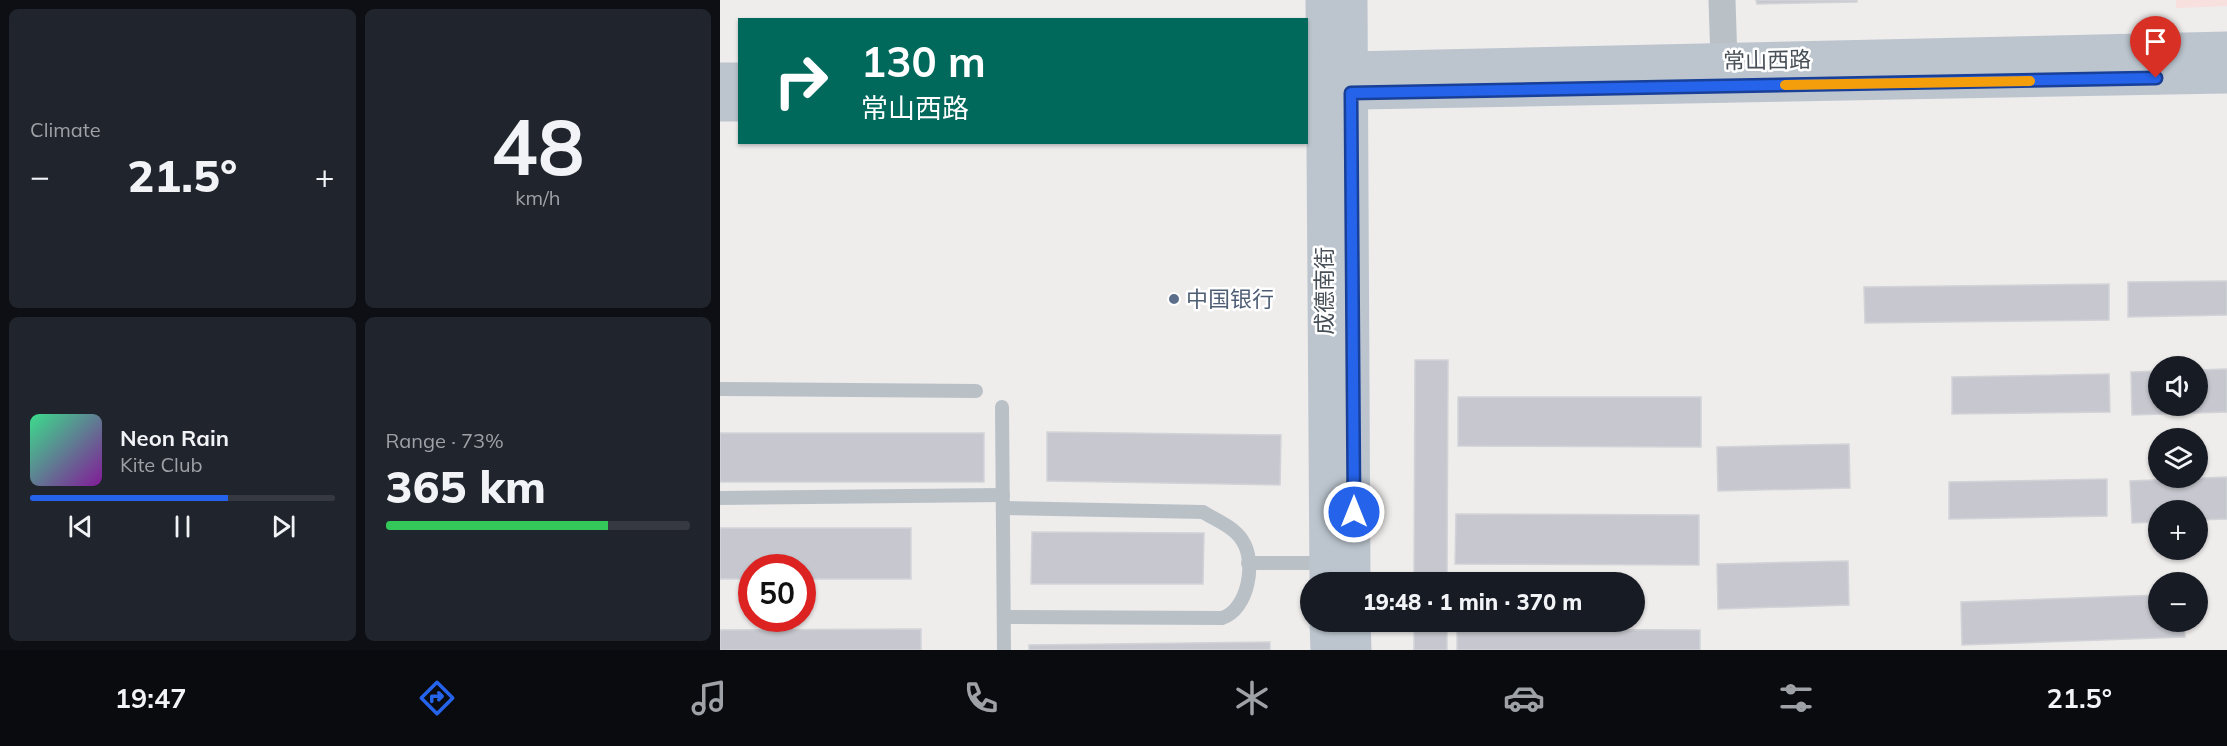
<!DOCTYPE html>
<html lang="en">
<head>
<meta charset="utf-8">
<style>
  :root { --surface:#171b24; --page:#20242c; --text:#f1f3f6; --muted:#9ea1a6; --line:#363941; --accent:#2563eb }
  body { margin:0; font-family:Mulish,"Noto Sans SC",sans-serif; background:var(--page); color:var(--text); height:100vh; display:flex; flex-direction:column; font-size:22px; white-space:nowrap }
  * { box-sizing:border-box; margin:0 }
  p { font-size:20px; color:var(--muted) }
  .icon { flex:none; width:33px; height:33px; fill:none; stroke:currentColor; stroke-width:2; stroke-linecap:round; stroke-linejoin:round }
  .map { position:relative; flex:1; overflow:hidden }
  .drawer { display:flex; flex-direction:column; gap:9px; padding:9px; background:#0d0f14; width:720px }
  .drawer>* { flex:none }
  .hud { position:absolute; left:18px; top:18px; width:570px; height:126px; border-radius:0px; box-shadow:0 2px 4px #0004; background:#00695c; color:#fff; overflow:hidden }
  .tools { position:absolute; left:1428px; top:356px; display:grid; gap:12px }
  .tools a { display:grid; place-items:center; width:60px; height:60px; border-radius:50%; background:var(--surface); box-shadow:0 2px 4px #0004; font-size:30px }
  .speed { position:absolute; left:18px; top:554px; display:flex; gap:12px; font-size:30px; font-weight:700; text-align:center }
  .speed>* { display:grid; place-content:center; width:78px; height:78px; border-radius:50%; background:var(--surface); box-shadow:0 2px 4px #0004; line-height:1 }
  .speed .limit { border:9px solid #d22; background:#fff; color:#111 }
  .pin { position:absolute; display:grid; place-items:center; width:51px; height:51px; color:#fff; margin:-62px -26px; border-radius:50% 50% 50% 0; rotate:-45deg; box-shadow:0 0 6px #0007 }
  .pin .icon { rotate:45deg }
  .me { position:absolute; width:66px; margin:-33px; rotate:0deg; stroke-linejoin:round; filter:drop-shadow(0 0 4px #0008) }
  .turn { display:flex; align-items:center; gap:21px; height:126px; padding:0 24px; font-size:27px }
  .turn .icon { width:78px; height:78px; stroke-width:2.5 }
  .turn b { display:block; font-size:42px; line-height:51px }
  .big { font-size:45px; font-weight:800; line-height:1.1 }
  .drawer .tile { flex:1; display:flex; flex-direction:column; justify-content:center; gap:9px; min-width:0; padding:0 21px; border-radius:9px; background:var(--page) }
  .drawer .dial { align-items:center; gap:0 }
  .dial b { font-size:78px; line-height:1 }
  .song { display:flex; align-items:center; gap:18px }
  .cover { width:72px; height:72px; border-radius:9px; background:linear-gradient(135deg,hsl(150 70% 55%),hsl(290 70% 35%)) }
  .played { height:6px; border-radius:3px; background:linear-gradient(90deg,var(--accent) 65%,var(--line) 65%) }
  .keys { display:flex; justify-content:space-around; direction:ltr }
  .heat { display:flex; justify-content:space-between; align-items:center; font-size:33px; direction:ltr }
  .charge { height:9px; border-radius:4px; background:linear-gradient(90deg,#34c759 73%,var(--line) 0) }
  .drawer .tiles { flex:1; display:grid; gap:9px; grid-template-columns:repeat(2,1fr) }
  .trip { position:absolute; left:580px; top:572px; width:345px; height:60px; border-radius:30px; background:var(--surface); box-shadow:0 2px 4px #0004; font-weight:800; line-height:60px; text-align:center }
  .tabs { display:flex; height:96px; justify-content:space-around; align-items:center; background:#090b0e; color:var(--muted) }
  .tabs .icon { width:42px; height:42px }
  .tabs .on { color:var(--accent) }
  .tabs b { font-size:27px; color:var(--text) }
  main { display:flex; flex:1; min-height:0 }
  .map>svg:first-child { display:block }
  .medical { fill:#f7e0de }
  .building { fill:#c7c8cf; stroke:#d1d3d7; stroke-width:1.5 }
  .lines { fill:none; stroke-linecap:round; stroke-linejoin:round }
  .service { stroke:#b9c1c7; stroke-width:14 }
  .minor { stroke:#b9c1c7; stroke-width:27 }
  .secondary { stroke:#bcc5ce; stroke-width:33 }
  .route-casing { stroke:#184099; stroke-width:15 }
  .route { stroke:#2563eb; stroke-width:10 }
  .slow { stroke:#f59e0b; stroke-width:10 }
  .service-dot { fill:#5c6f8a; stroke:#fff; stroke-width:2 }
  .labels { text-anchor:middle; stroke-width:5; stroke-linejoin:round; paint-order:stroke }
  .street-label { font-size:22px; fill:#474f57; stroke:#fff }
  .service-label { font-size:22px; fill:#4e5e75; stroke:#fff; text-anchor:start }
</style>
</head>
<body>
<main>
<section class="drawer">
<div class="tiles">
<div class="tile"><p>Climate</p>
<div class="heat"><a>−</a><b class="big">21.5°</b><a>+</a></div>
</div>
<div class="tile dial"><b>48</b><p>km/h</p></div>
<div class="tile">
<div class="song"><i class="cover"></i><div><b>Neon Rain</b><p>Kite Club</p></div></div>
<div class="played"></div>
<div class="keys"><svg class="icon" aria-label="previous" viewBox="0 0 24 24"><path d="M18 5L8 12l10 7zM5 5v14"/></svg><svg class="icon" aria-label="pause" viewBox="0 0 24 24"><path d="M8 5v14M16 5v14"/></svg><svg class="icon" aria-label="next" viewBox="0 0 24 24"><path d="M6 5l10 7-10 7zM19 5v14"/></svg></div>
</div>
<div class="tile"><p>Range · 73%</p><b class="big">365 km</b><div class="charge"></div></div>
</div>
</section>
<div class="map">
<svg width="1507" height="650" viewBox="0 0 1507 650">
  <rect width="100%" height="100%" fill="#efecec"/>
  <!-- medical -->
  <path class="medical" d="M1456,0H1507V6L1456,8Z"/>
  <!-- building -->
  <g class="building">
    <path d="M1036,0H1137V2L1037,4Z"/>
    <path d="M1507,281V315L1408,317V282Z"/>
    <path d="M1389,284V320L1145,323L1144,287Z"/>
    <path d="M695,360H728L727,582H694Z"/>
    <path d="M1507,369V412L1412,415L1411,372L1438,371V405H1478V370Z"/>
    <path d="M1389,374L1390,412L1232,414V377Z"/>
    <path d="M738,397H981V447L738,446Z"/>
    <path d="M327,432L561,435L560,485L327,481Z"/>
    <rect x="0" y="433" width="264" height="49"/>
    <path d="M1129,444L1130,488L998,491L997,447Z"/>
    <path d="M1507,477V519L1478,520V510H1438V522L1412,523L1410,481Z"/>
    <path d="M1387,479V516L1229,519V482Z"/>
    <path d="M736,514L979,515V565L735,564Z"/>
    <path d="M0,528H191V579H82V567H32V579H0Z"/>
    <path d="M312,532L484,533L483,584H311Z"/>
    <path d="M1128,561L1129,605L998,609L997,564Z"/>
    <path d="M1438,595V621H1464L1465,637L1242,645L1241,602Z"/>
    <rect x="694" y="621" width="33" height="29"/>
    <path d="M201,629V650H0V630Z"/>
    <path d="M737,629L980,630V650H737Z"/>
    <path d="M550,642V650H309V645Z"/>
  </g>
  <g class="lines">
    <!-- service -->
    <g class="service">
      <path d="M0,389L256,391"/>
      <path d="M282,407L284,650"/>
      <path d="M0,498L283,495"/>
      <path d="M283,508L483,512C496,520 514,527 522,540C537,562 528,610 502,618L284,617"/>
      <path d="M528,563H606"/>
    </g>
    <!-- minor -->
    <path class="minor" d="M1002,0L1004,61"/>
    <!-- secondary -->
    <g class="secondary">
      <path d="M602,0L606,582"/>
      <path d="M631,0L634,582"/>
      <path d="M586,69L1507,48"/>
      <path d="M0,79H20"/>
      <path d="M586,94L1507,77"/>
      <path d="M0,105H20"/>
      <path d="M606,621L607,650"/>
      <path d="M634,621L635,650"/>
    </g>
  </g>
  <g class="lines">
    <defs>
      <path id="route" d="M634,512L631,93L1436,78"/>
    </defs>
    <!-- route casing -->
    <use href="#route" class="route-casing"/>
    <!-- route -->
    <use href="#route" class="route"/>
    <!-- slow -->
    <path class="slow" d="M1065,85L1310,81"/>
  </g>
  <!-- markers -->
  <circle class="service-dot" cx="454" cy="299" r="6"/>
  <g class="labels">
    <!-- street labels -->
    <g class="street-label">
      <text transform="translate(1047 60) rotate(-1)" y="8">常山西路</text>
      <text transform="translate(604 291) rotate(-90)" y="8">成德南街</text>
    </g>
    <!-- service labels -->
    <g class="service-label">
      <text x="466" y="307">中国银行</text>
    </g>
  </g>
</svg>
<div class="tools">
<a><svg class="icon" aria-label="sound" viewBox="0 0 24 24"><path d="M4 9h4l5-4v14l-5-4H4zM17 9q2 3 0 6"/></svg></a>
<a><svg class="icon" aria-label="layers" viewBox="0 0 24 24"><path d="M12 4l9 5-9 5-9-5zM3 14l9 5 9-5"/></svg></a>
<a>+</a>
<a>−</a>
</div>
<div class="speed"><div class="limit">50</div></div>
<div class="pin" style="left:1436px;top:78px;background:#d93025"><svg class="icon" aria-label="arrive" viewBox="0 0 24 24"><path d="M6 21V4h12l-3 4 3 4H6"/></svg></div>
<svg class="me" style="left:634px;top:512px" viewBox="-20 -20 40 40"><circle r="17" fill="#2563eb" stroke="#fff" stroke-width="3"/><path d="M0-11L8 9 0 5-8 9z" fill="#fff"/></svg>
<div class="trip">19:48 · 1 min · 370 m</div>
<div class="hud">
<div class="turn"><svg class="icon" aria-label="right" viewBox="0 0 24 24"><path d="M7 20v-9h11M14 6l5 5-5 5"/></svg><div><b>130 m</b>常山西路</div></div>
</div>
</div>
</main>
<nav class="tabs">
<b>19:47</b>
<svg class="icon on" aria-label="directions" viewBox="0 0 24 24"><path d="M12 3l9 9-9 9-9-9zM9 14v-3h6M13 9l2 2-2 2"/></svg>
<svg class="icon" aria-label="music" viewBox="0 0 24 24"><path d="M9 18V5l10-2v13"/><circle cx="6" cy="18" r="3"/><circle cx="16" cy="16" r="3"/></svg>
<svg class="icon" aria-label="phone" viewBox="0 0 24 24"><path d="M5 4h4l2 5-3 2q2 4 5 5l2-3 5 2v4C11 20 4 13 5 4z"/></svg>
<svg class="icon" aria-label="climate" viewBox="0 0 24 24"><path d="M12 3v18M4 7l16 10M4 17L20 7"/></svg>
<svg class="icon" aria-label="car" viewBox="0 0 24 24"><path d="M5 17H2v-5l4-1 3-4h7l3 4 3 1v5h-3M9 17h6M6 11h13"/><circle cx="7" cy="17" r="2"/><circle cx="17" cy="17" r="2"/></svg>
<svg class="icon" aria-label="filters" viewBox="0 0 24 24"><path d="M4 7h16M4 17h16"/><circle cx="9" cy="7" r="2"/><circle cx="15" cy="17" r="2"/></svg>
<b>21.5°</b>
</nav>
</body>
</html>
